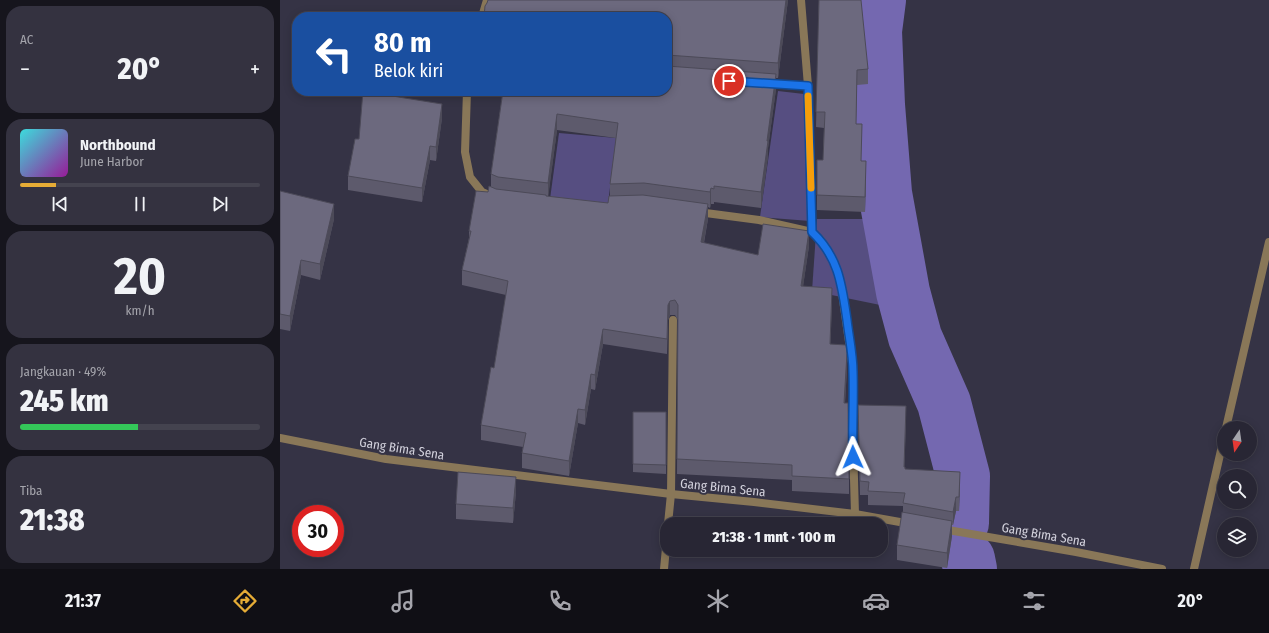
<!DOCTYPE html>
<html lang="id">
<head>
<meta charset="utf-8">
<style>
  :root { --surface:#282634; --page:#343240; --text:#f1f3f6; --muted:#a5a5ac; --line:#44434f; --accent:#e6ac36 }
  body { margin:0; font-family:"Fira Sans Condensed",sans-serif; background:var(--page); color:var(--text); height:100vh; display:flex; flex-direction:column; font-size:15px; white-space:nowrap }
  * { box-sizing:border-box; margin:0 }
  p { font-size:13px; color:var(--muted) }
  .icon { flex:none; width:22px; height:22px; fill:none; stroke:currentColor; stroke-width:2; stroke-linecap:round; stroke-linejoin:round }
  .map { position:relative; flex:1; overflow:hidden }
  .details { display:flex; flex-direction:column; gap:6px; padding:6px; background:#16151d; width:280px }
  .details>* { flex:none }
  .banner { position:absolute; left:12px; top:12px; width:380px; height:84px; border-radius:16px; box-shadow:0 2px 10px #0003,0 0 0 1px var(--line); background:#1a4fa0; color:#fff; overflow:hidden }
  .needle { width:26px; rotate:193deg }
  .fabs { position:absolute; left:937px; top:421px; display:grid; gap:8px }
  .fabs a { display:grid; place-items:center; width:40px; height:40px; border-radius:50%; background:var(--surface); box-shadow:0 2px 10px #0003,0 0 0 1px var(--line); font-size:20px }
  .speed { position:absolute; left:12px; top:505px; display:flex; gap:8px; font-size:20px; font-weight:700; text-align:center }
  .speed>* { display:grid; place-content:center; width:52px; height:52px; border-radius:50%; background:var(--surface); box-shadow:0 2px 10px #0003,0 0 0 1px var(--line); line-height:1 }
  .speed .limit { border:6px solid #d22; background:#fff; color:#111 }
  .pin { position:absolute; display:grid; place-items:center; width:34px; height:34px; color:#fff; margin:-17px; border:2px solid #fff; border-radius:50%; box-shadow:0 1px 4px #0007 }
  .me { position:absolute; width:44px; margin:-22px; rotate:359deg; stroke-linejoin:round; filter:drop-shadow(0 0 3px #0008) }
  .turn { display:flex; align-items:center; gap:14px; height:84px; padding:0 16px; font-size:18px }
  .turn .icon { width:52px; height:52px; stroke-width:2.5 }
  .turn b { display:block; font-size:28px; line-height:34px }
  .big { font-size:30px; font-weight:800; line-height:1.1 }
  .details .tile { flex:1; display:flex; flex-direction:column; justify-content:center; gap:6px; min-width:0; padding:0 14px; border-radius:16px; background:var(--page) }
  .details .dial { align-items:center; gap:0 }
  .dial b { font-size:52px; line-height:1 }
  .song { display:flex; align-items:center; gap:12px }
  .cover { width:48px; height:48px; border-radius:6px; background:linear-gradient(135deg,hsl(180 70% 55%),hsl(300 70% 35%)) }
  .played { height:4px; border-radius:2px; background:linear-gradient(90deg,var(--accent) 15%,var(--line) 15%) }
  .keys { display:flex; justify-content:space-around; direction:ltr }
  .heat { display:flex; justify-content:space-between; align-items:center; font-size:22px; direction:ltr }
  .charge { height:6px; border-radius:3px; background:linear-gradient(90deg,#34c759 49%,var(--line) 0) }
  .trip { position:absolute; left:380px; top:517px; width:228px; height:40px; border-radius:16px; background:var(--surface); box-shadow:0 2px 10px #0003,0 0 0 1px var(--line); font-weight:800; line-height:40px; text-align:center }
  .menu { display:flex; height:64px; justify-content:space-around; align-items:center; background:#100f15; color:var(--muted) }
  .menu .icon { width:28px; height:28px }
  .menu .current { color:var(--accent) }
  .menu b { font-size:18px; color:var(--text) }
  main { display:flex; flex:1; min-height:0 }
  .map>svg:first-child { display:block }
  .green { fill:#564e81 }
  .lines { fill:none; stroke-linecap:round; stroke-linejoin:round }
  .river { stroke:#7468b0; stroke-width:54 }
  .minor { stroke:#897758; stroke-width:8 }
  .wall { fill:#5d5a6c; fill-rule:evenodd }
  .shaded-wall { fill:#4c4a58 }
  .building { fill:#6c697e; stroke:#4c4a58 }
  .route-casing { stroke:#114b97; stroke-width:10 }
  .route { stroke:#1a73e8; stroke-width:7 }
  .slow { stroke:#f59e0b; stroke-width:7 }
  .labels { text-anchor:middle; stroke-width:4; stroke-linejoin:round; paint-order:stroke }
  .street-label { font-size:13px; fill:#d3d2dd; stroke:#353345 }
</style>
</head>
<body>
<main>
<section class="details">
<div class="tile"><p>AC</p>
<div class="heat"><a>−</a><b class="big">20°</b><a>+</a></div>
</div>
<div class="tile">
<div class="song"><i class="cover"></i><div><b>Northbound</b><p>June Harbor</p></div></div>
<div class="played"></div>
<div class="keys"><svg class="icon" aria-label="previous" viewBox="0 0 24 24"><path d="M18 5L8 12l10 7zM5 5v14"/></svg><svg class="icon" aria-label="pause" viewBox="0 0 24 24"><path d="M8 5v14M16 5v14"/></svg><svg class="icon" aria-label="next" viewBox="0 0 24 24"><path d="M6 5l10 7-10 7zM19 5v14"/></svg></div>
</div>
<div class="tile dial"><b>20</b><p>km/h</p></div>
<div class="tile"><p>Jangkauan · 49%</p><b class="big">245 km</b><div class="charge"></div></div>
<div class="tile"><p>Tiba</p><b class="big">21:38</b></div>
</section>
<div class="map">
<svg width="989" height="569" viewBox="0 0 989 569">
  <rect width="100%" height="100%" fill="#353345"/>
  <!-- green -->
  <g class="green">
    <path d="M498,91L524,94L530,221L480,217Z"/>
    <path d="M279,133L336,138L328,204L270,199Z"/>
    <path d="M537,219H596L610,307L532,291Z"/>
  </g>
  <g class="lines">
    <!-- river -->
    <g class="river">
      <path d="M599,0L595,31L598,105L605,193L623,292L635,337L664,403L683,476L682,523"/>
      <path d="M688,559L690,569"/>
    </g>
    <!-- minor -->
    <g class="minor">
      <path d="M521,0L528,86"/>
      <path d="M202,17L207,0"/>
      <path d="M485,84L528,86L532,232"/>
      <path d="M187,91L185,152L190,177L202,192L211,196"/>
      <path d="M418,212L479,220L532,232L541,240L554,262L560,279L573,370V443L575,514"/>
      <path d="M946,428L989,242"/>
      <path d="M0,438L106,459L391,494L474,502L575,514L631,524"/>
      <path d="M388,524L391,494L393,320"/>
      <path d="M662,529L796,552L882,569"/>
      <path d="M384,569L387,537"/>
      <path d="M914,569L944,437"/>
    </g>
  </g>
  <!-- wall -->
  <g class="wall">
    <path d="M508,0L498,78H496V89L488,148V156L481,208L434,202V204H431L430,208L428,207V219L424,243L478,255L529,246L523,286L552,302L550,344L567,368L565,403L569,479V494L512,491V480L397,474L398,320L395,315H390L388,320L387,354L323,344L315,390L311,389L305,425L298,423L289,476L242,468V453L243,447L201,440V425L214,368L226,295L182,285V270L189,238V231L211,186V174L223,91L387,17ZM277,130L336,138L330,184V196L328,203L268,196Z"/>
    <path d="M539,0L588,69V84L577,85L576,124L581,161L586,177L585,212L537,210V160H543L544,128L536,127Z"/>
    <path d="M106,95L162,118L156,161L150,160L142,202L68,190V176L79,139Z"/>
    <path d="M0,191L54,219L40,280L21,275L10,331L0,329Z"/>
    <path d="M353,412H386V474L353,472Z"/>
    <path d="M578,418L626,420L624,467L625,469L680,486L679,511H676L673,525H672V536L667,568L617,560V545L623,513V506L588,505V495H580Z"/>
    <path d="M236,492L233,523L176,519V504Z"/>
  </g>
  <!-- shaded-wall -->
  <g class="shaded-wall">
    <path d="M506,0H508L498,78V63Z"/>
    <path d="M496,74V89L488,148V156L481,208V192L487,141Z"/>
    <path d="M162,104V118L156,161V147Z"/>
    <path d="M277,114V130L268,199V183Z"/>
    <path d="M150,146V160L142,202V188Z"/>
    <path d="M586,161V177L585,212V197Z"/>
    <path d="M431,188V204L430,208V192Z"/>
    <path d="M54,204V219L40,280V264Z"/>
    <path d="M428,204V219L421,257V242Z"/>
    <path d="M529,231V246L521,301V286Z"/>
    <path d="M21,260V275L10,331V316Z"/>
    <path d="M552,288V302L550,359V344Z"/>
    <path d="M390,301V315L388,320L387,354L388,305Z"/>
    <path d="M323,329V344L315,390V375Z"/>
    <path d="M567,353V368L564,418V403Z"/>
    <path d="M311,374V389L305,425V410Z"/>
    <path d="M626,406V420L624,480V467Z"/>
    <path d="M298,409V423L289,476V461Z"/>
    <path d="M680,472V486L679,511V497Z"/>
    <path d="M236,477V492L233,523V508Z"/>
    <path d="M676,497V511L673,525V512Z"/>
    <path d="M672,521V536L667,568V553Z"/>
  </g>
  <!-- building -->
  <g class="building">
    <path d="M208,0H506L498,63L387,55V17H204L205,6L207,3Z"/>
    <path d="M539,0H581L588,69L577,70L576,124H582L581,161H586L585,197L537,195V160H543L545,112H536Z"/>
    <path d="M387,66L496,74L487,141H488L481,192L434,186V189L431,188L430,192L364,183L330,184L338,123L277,114L268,183L218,177L211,174L223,91H387Z"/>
    <path d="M83,91L106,93V95L162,104L156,147L150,146L142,188L68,176L75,139H79Z"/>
    <path d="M209,186L216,189L266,195V196L328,203L329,196L363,195L428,204L421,242L478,255L483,224L529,231L521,286L552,288L550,344L566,345L567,353L564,403H568L569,479L512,476V465L397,459L398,305L395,300L390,301L388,305L387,339L323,329L315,375L311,374L305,410L298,409L289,461L242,453L246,433L201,425L211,367L214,368L228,281L182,270L191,231H189L196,191L208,192Z"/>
    <path d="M0,191L54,204L40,264L21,260L10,316L0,314Z"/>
    <path d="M578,405L626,406L624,467H625V469L680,472L679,497H676L673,512L623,503L625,493L588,491L589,482L580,481Z"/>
    <path d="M353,412H386V465L353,464Z"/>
    <path d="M178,472L236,477L233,508L176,504Z"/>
    <path d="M622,512L672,521L667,553L617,545Z"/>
  </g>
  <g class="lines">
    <defs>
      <path id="route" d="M449,81L528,86L532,232C559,257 562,286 567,320C569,337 573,355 573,372C574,400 572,429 573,457"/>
    </defs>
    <!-- route casing -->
    <use href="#route" class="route-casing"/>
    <!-- route -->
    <use href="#route" class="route"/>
    <!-- slow -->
    <path class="slow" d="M528,96L531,188"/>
  </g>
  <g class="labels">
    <!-- street labels -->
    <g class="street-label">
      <text transform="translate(122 448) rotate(9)" y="5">Gang Bima Sena</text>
      <text transform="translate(443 487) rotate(6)" y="5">Gang Bima Sena</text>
      <text transform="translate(764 534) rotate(10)" y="5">Gang Bima Sena</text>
    </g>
  </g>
</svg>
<div class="fabs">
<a><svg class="needle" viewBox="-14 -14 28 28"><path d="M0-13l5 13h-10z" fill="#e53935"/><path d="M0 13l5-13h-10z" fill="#a5a5ac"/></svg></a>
<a><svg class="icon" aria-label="search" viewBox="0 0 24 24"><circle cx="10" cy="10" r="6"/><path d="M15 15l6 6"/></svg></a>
<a><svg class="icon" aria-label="layers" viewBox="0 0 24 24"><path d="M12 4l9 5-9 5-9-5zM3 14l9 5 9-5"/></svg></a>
</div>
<div class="speed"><div class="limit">30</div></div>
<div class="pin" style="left:449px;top:81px;background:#d93025"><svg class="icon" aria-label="arrive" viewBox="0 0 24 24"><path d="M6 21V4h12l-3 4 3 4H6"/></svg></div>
<svg class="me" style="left:573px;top:457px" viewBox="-20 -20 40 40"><path d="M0-17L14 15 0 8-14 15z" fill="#1a73e8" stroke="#fff" stroke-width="4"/></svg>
<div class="trip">21:38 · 1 mnt · 100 m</div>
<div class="banner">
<div class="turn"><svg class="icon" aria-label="left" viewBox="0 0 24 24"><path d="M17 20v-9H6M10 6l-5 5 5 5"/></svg><div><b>80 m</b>Belok kiri</div></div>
</div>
</div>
</main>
<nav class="menu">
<b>21:37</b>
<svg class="icon current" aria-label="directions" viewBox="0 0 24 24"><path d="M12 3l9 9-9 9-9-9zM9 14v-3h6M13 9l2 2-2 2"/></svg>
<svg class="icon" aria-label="music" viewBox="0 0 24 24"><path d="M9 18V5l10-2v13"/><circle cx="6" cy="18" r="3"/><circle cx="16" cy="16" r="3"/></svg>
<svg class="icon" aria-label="phone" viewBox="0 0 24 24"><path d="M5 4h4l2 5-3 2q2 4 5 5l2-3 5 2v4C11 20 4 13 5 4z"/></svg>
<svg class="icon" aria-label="climate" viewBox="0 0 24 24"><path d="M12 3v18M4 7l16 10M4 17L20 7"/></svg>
<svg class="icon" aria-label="car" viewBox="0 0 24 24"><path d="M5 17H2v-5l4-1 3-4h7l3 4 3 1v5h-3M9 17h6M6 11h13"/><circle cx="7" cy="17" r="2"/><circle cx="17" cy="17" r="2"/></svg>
<svg class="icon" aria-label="filters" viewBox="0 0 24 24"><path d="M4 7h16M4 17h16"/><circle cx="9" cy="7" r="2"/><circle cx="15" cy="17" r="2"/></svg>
<b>20°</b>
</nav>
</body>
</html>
